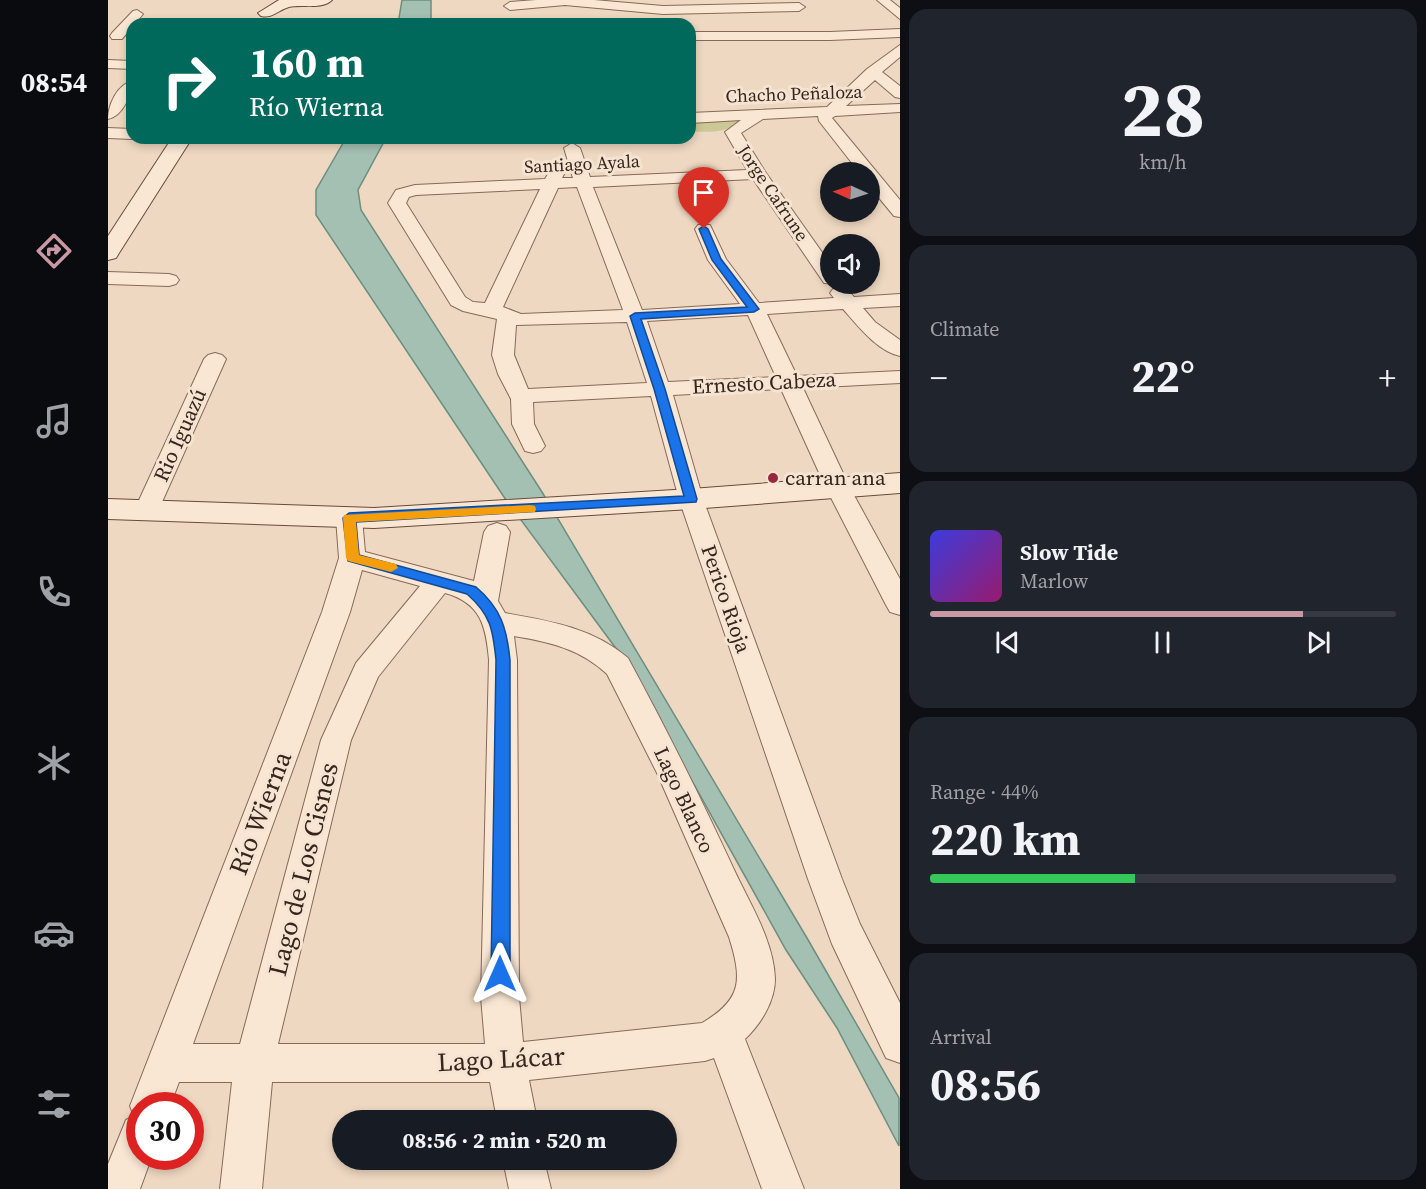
<!DOCTYPE html>
<html lang="en">
<head>
<meta charset="utf-8">
<style>
  :root { --surface:#171b24; --page:#20242c; --text:#f1f3f6; --muted:#9ea1a6; --line:#363941; --accent:#c898a3 }
  body { margin:0; font-family:"Source Serif 4",serif; background:var(--page); color:var(--text); height:100vh; display:flex; flex-direction:column; font-size:22px; white-space:nowrap }
  * { box-sizing:border-box; margin:0 }
  p { font-size:20px; color:var(--muted) }
  .icon { flex:none; width:33px; height:33px; fill:none; stroke:currentColor; stroke-width:2; stroke-linecap:round; stroke-linejoin:round }
  .map { position:relative; flex:1; overflow:hidden }
  .sheet { display:flex; flex-direction:column; gap:9px; padding:9px; background:#0d0f14; width:526px }
  .sheet>* { flex:none }
  .guide { position:absolute; left:18px; top:18px; width:570px; height:126px; border-radius:18px; box-shadow:0 3px 9px #0003; background:#00695c; color:#fff; overflow:hidden }
  .needle { width:39px; rotate:273deg }
  .controls { position:absolute; left:712px; top:162px; display:grid; gap:12px }
  .controls a { display:grid; place-items:center; width:60px; height:60px; border-radius:50%; background:var(--surface); box-shadow:0 3px 9px #0003; font-size:30px }
  .speed { position:absolute; left:18px; top:1092px; display:flex; gap:12px; font-size:30px; font-weight:700; text-align:center }
  .speed>* { display:grid; place-content:center; width:78px; height:78px; border-radius:50%; background:var(--surface); box-shadow:0 3px 9px #0003; line-height:1 }
  .speed .limit { border:9px solid #d22; background:#fff; color:#111 }
  .pin { position:absolute; display:grid; place-items:center; width:51px; height:51px; color:#fff; margin:-62px -26px; border-radius:50% 50% 50% 0; rotate:-45deg; box-shadow:0 0 6px #0007 }
  .pin .icon { rotate:45deg }
  .me { position:absolute; width:66px; margin:-33px; rotate:0deg; stroke-linejoin:round; filter:drop-shadow(0 0 4px #0008) }
  .turn { display:flex; align-items:center; gap:21px; height:126px; padding:0 24px; font-size:27px }
  .turn .icon { width:78px; height:78px; stroke-width:2.5 }
  .turn b { display:block; font-size:42px; line-height:51px }
  .big { font-size:45px; font-weight:700; line-height:1.1 }
  .sheet .card { flex:1; display:flex; flex-direction:column; justify-content:center; gap:9px; min-width:0; padding:0 21px; border-radius:18px; background:var(--page) }
  .sheet .dial { align-items:center; gap:0 }
  .dial b { font-size:78px; line-height:1 }
  .song { display:flex; align-items:center; gap:18px }
  .cover { width:72px; height:72px; border-radius:9px; background:linear-gradient(135deg,hsl(240 70% 55%),hsl(320 70% 35%)) }
  .played { height:6px; border-radius:3px; background:linear-gradient(90deg,var(--accent) 80%,var(--line) 80%) }
  .keys { display:flex; justify-content:space-around; direction:ltr }
  .heat { display:flex; justify-content:space-between; align-items:center; font-size:33px; direction:ltr }
  .charge { height:9px; border-radius:4px; background:linear-gradient(90deg,#34c759 44%,var(--line) 0) }
  .trip { position:absolute; left:224px; top:1110px; width:345px; height:60px; border-radius:30px; background:var(--surface); box-shadow:0 3px 9px #0003; font-weight:700; line-height:60px; text-align:center }
  main { display:flex; flex:1; min-height:0 }
  .tabs { display:flex; flex-direction:column; width:108px; justify-content:space-around; align-items:center; background:#090b0e; color:var(--muted) }
  .tabs .icon { width:42px; height:42px }
  .tabs .selected { color:var(--accent) }
  .tabs b { font-size:27px; color:var(--text) }
  .map>svg:first-child { display:block }
  .green { fill:#ccc895 }
  .water { fill:#a4c0b3; stroke:#6b8e7f; stroke-width:1.5 }
  .lines { fill:none; stroke-linecap:round; stroke-linejoin:round }
  .street-casing { stroke:#876959; stroke-width:2 }
  .secondary-casing { stroke:#694a3c; stroke-width:2 }
  .street { fill:#f9e7d4; fill-rule:evenodd }
  .secondary { fill:#f9e7d4; fill-rule:evenodd }
  .route { fill:#1a73e8; stroke:#114b97; stroke-width:1.5 }
  .slow { fill:#f59e0b }
  .poi-dot { fill:#96293d; stroke:#f5e4d1; stroke-width:2 }
  .labels { text-anchor:middle; stroke-width:6; stroke-linejoin:round; paint-order:stroke }
  .far-street-label { font-size:18px; fill:#37251d; stroke:#f5e4d1 }
  .street-label { font-size:21px; fill:#37251d; stroke:#f5e4d1 }
  .poi-label { font-size:21px; fill:#37251d; stroke:#f5e4d1; text-anchor:start }
  .near-street-label { font-size:26px; fill:#37251d; stroke:#f5e4d1 }
</style>
</head>
<body>
<main>
<nav class="tabs">
<b>08:54</b>
<svg class="icon selected" aria-label="directions" viewBox="0 0 24 24"><path d="M12 3l9 9-9 9-9-9zM9 14v-3h6M13 9l2 2-2 2"/></svg>
<svg class="icon" aria-label="music" viewBox="0 0 24 24"><path d="M9 18V5l10-2v13"/><circle cx="6" cy="18" r="3"/><circle cx="16" cy="16" r="3"/></svg>
<svg class="icon" aria-label="phone" viewBox="0 0 24 24"><path d="M5 4h4l2 5-3 2q2 4 5 5l2-3 5 2v4C11 20 4 13 5 4z"/></svg>
<svg class="icon" aria-label="climate" viewBox="0 0 24 24"><path d="M12 3v18M4 7l16 10M4 17L20 7"/></svg>
<svg class="icon" aria-label="car" viewBox="0 0 24 24"><path d="M5 17H2v-5l4-1 3-4h7l3 4 3 1v5h-3M9 17h6M6 11h13"/><circle cx="7" cy="17" r="2"/><circle cx="17" cy="17" r="2"/></svg>
<svg class="icon" aria-label="filters" viewBox="0 0 24 24"><path d="M4 7h16M4 17h16"/><circle cx="9" cy="7" r="2"/><circle cx="15" cy="17" r="2"/></svg>
</nav>
<div class="map">
<svg width="792" height="1189" viewBox="0 0 792 1189">
  <rect width="100%" height="100%" fill="#eed8c1"/>
  <!-- green -->
  <path class="green" d="M634,119C617,135 604,131 582,132V120Z"/>
  <!-- water -->
  <g class="water">
    <path d="M294,0H323V24H290Z"/>
    <path d="M238,138H278L250,190L253,210L434,492L699,938L791,1098V1146L729,1028L678,950L518,662L396,497L208,215V190Z"/>
  </g>
  <g class="lines">
    <defs>
      <g id="street">
        <path d="M428,0H486L555,6L691,3L697,7L691,11L555,14L457,5L402,10L396,6L402,2Z"/>
        <path d="M769,0H782L792,8V19Z"/>
        <path d="M29,10L35,14L27,24H24V27L14,39H4L2,36L4,33L25,11Z"/>
        <path d="M792,29V37L722,40H582V32H722Z"/>
        <path d="M792,45V57L774,72L792,86V98L787,97L767,80L738,106L792,104V112L727,116L724,118L792,200V217L786,216L762,187V172H751L711,121L710,116L655,119L633,133L658,173L723,265V284H728L716,283L645,179L485,187L534,310L632,304L600,260L587,229L590,225H602L618,259L651,303L726,298L722,293L725,289C736,286 739,289 746,297L792,294V306L755,308L767,322L792,340V356C769,351 750,326 735,309L659,314L689,376L792,371V383L695,388L742,488L792,579V615L782,612L778,605L718,488L673,389L565,395L595,499L734,879L752,924L792,1003V1063L778,1058L724,944L700,879L571,499L543,396L425,402L426,424L437,446L433,451L425,453L417,451L404,424L403,399L390,374L384,355L389,319L355,311L343,305L280,203L288,190L307,185L437,179L443,169L449,167L457,172L454,178H465L456,148L464,143L472,148L482,177L639,170L617,132L633,120L582,123V113L719,107L759,69ZM469,187L515,310L413,314L395,307L450,188ZM432,189L377,303L365,302L357,297L298,203L301,197L308,195ZM640,315L668,377L560,382L539,321ZM519,322L539,383L420,389L406,355L408,325Z"/>
        <path d="M0,60L24,61V69L0,68Z"/>
        <path d="M24,81C24,94 15,116 0,119C0,105 9,85 24,81Z"/>
        <path d="M0,128L24,129V138H27L24,139L0,138Z"/>
        <path d="M0,272L61,274L68,276L71,280L68,284L61,286L0,284Z"/>
        <path d="M107,353L114,355L118,359L50,511L47,517L38,519L29,517L26,511L96,359L100,355Z"/>
        <path d="M241,509L250,512L254,518L257,552L366,581L376,532L380,526L389,523L398,526L402,532L390,601L397,613C442,621 485,628 520,658C559,730 595,802 629,876C644,907 666,943 667,979C667,1001 653,1024 637,1039L696,1189H654L606,1058L597,1061L421,1080L429,1120H389L382,1082H164L154,1189H112L124,1082H71L62,1106H32V1156H44L32,1189H0V1164L18,1120L26,1116L22,1106L214,612L231,558L228,518L232,512ZM254,570L312,586L248,663L213,740L132,1044H85L242,612ZM337,593C373,603 378,626 381,660L373,997L377,1044H170L243,740L270,677ZM406,636C442,642 472,649 499,674L549,773L621,937C634,979 635,999 594,1023L415,1042L411,997L409,660Z"/>
        <path d="M395,1160H436L443,1189H401Z"/>
      </g>
      <g id="secondary">
        <path d="M171,0H224C214,10 194,4 181,7C170,10 164,19 153,16L150,13Z"/>
        <path d="M64,138H84L11,253L8,258L0,260V236Z"/>
        <path d="M792,473V493L583,509L266,528L0,519V499L266,508L583,489Z"/>
      </g>
    </defs>
    <!-- street casing -->
    <use href="#street" class="street-casing"/>
    <!-- secondary casing -->
    <use href="#secondary" class="secondary-casing"/>
    <!-- street -->
    <use href="#street" class="street"/>
    <!-- secondary -->
    <use href="#secondary" class="secondary"/>
  </g>
  <!-- route -->
  <path class="route" d="M596,226L600,229L613,259L651,309L646,312L533,319L557,389L589,499L588,502L248,522L251,555L368,587C393,608 399,629 402,660V974L399,981L392,983L386,981L383,974L388,660C385,630 383,615 359,594L240,561L235,518L241,513L576,496L546,389L522,316L527,313L639,307L604,260L591,229Z"/>
  <!-- slow -->
  <path class="slow" d="M422,505L427,506L428,509L427,512L248,522L251,555L288,564L290,568L283,572L240,561L238,558L235,518L236,515Z"/>
  <!-- markers -->
  <circle class="poi-dot" cx="665" cy="478" r="6"/>
  <g class="labels">
    <!-- far-street labels -->
    <g class="far-street-label">
      <text transform="translate(686 94) rotate(-2)" y="6">Chacho Peñaloza</text>
      <text transform="translate(474 164) rotate(-3)" y="6">Santiago Ayala</text>
      <text transform="translate(665 193) rotate(56)" y="6">Jorge Cafrune</text>
    </g>
    <!-- street labels -->
    <g class="street-label">
      <text transform="translate(656 383) rotate(-3)" y="7">Ernesto Cabeza</text>
      <text transform="translate(72 435) rotate(-66)" y="7">Rio Iguazú</text>
      <text transform="translate(618 599) rotate(71)" y="7">Perico Rioja</text>
      <text transform="translate(576 800) rotate(65)" y="7">Lago Blanco</text>
    </g>
    <!-- poi labels -->
    <g class="poi-label">
      <text x="677" y="485">carran ana</text>
    </g>
    <!-- near-street labels -->
    <g class="near-street-label">
      <text transform="translate(152 813) rotate(-69)" y="9">Río Wierna</text>
      <text transform="translate(195 869) rotate(-76)" y="9">Lago de Los Cisnes</text>
      <text transform="translate(393 1059) rotate(-3)" y="9">Lago Lácar</text>
    </g>
  </g>
</svg>
<div class="controls">
<a><svg class="needle" viewBox="-14 -14 28 28"><path d="M0-13l5 13h-10z" fill="#e53935"/><path d="M0 13l5-13h-10z" fill="#9ea1a6"/></svg></a>
<a><svg class="icon" aria-label="sound" viewBox="0 0 24 24"><path d="M4 9h4l5-4v14l-5-4H4zM17 9q2 3 0 6"/></svg></a>
</div>
<div class="speed"><div class="limit">30</div></div>
<div class="pin" style="left:596px;top:229px;background:#d93025"><svg class="icon" aria-label="arrive" viewBox="0 0 24 24"><path d="M6 21V4h12l-3 4 3 4H6"/></svg></div>
<svg class="me" style="left:392px;top:974px" viewBox="-20 -20 40 40"><path d="M0-17L14 15 0 8-14 15z" fill="#1a73e8" stroke="#fff" stroke-width="4"/></svg>
<div class="trip">08:56 · 2 min · 520 m</div>
<div class="guide">
<div class="turn"><svg class="icon" aria-label="right" viewBox="0 0 24 24"><path d="M7 20v-9h11M14 6l5 5-5 5"/></svg><div><b>160 m</b>Río Wierna</div></div>
</div>
</div>
<section class="sheet">
<div class="card dial"><b>28</b><p>km/h</p></div>
<div class="card"><p>Climate</p>
<div class="heat"><a>−</a><b class="big">22°</b><a>+</a></div>
</div>
<div class="card">
<div class="song"><i class="cover"></i><div><b>Slow Tide</b><p>Marlow</p></div></div>
<div class="played"></div>
<div class="keys"><svg class="icon" aria-label="previous" viewBox="0 0 24 24"><path d="M18 5L8 12l10 7zM5 5v14"/></svg><svg class="icon" aria-label="pause" viewBox="0 0 24 24"><path d="M8 5v14M16 5v14"/></svg><svg class="icon" aria-label="next" viewBox="0 0 24 24"><path d="M6 5l10 7-10 7zM19 5v14"/></svg></div>
</div>
<div class="card"><p>Range · 44%</p><b class="big">220 km</b><div class="charge"></div></div>
<div class="card"><p>Arrival</p><b class="big">08:56</b></div>
</section>
</main>
</body>
</html>
